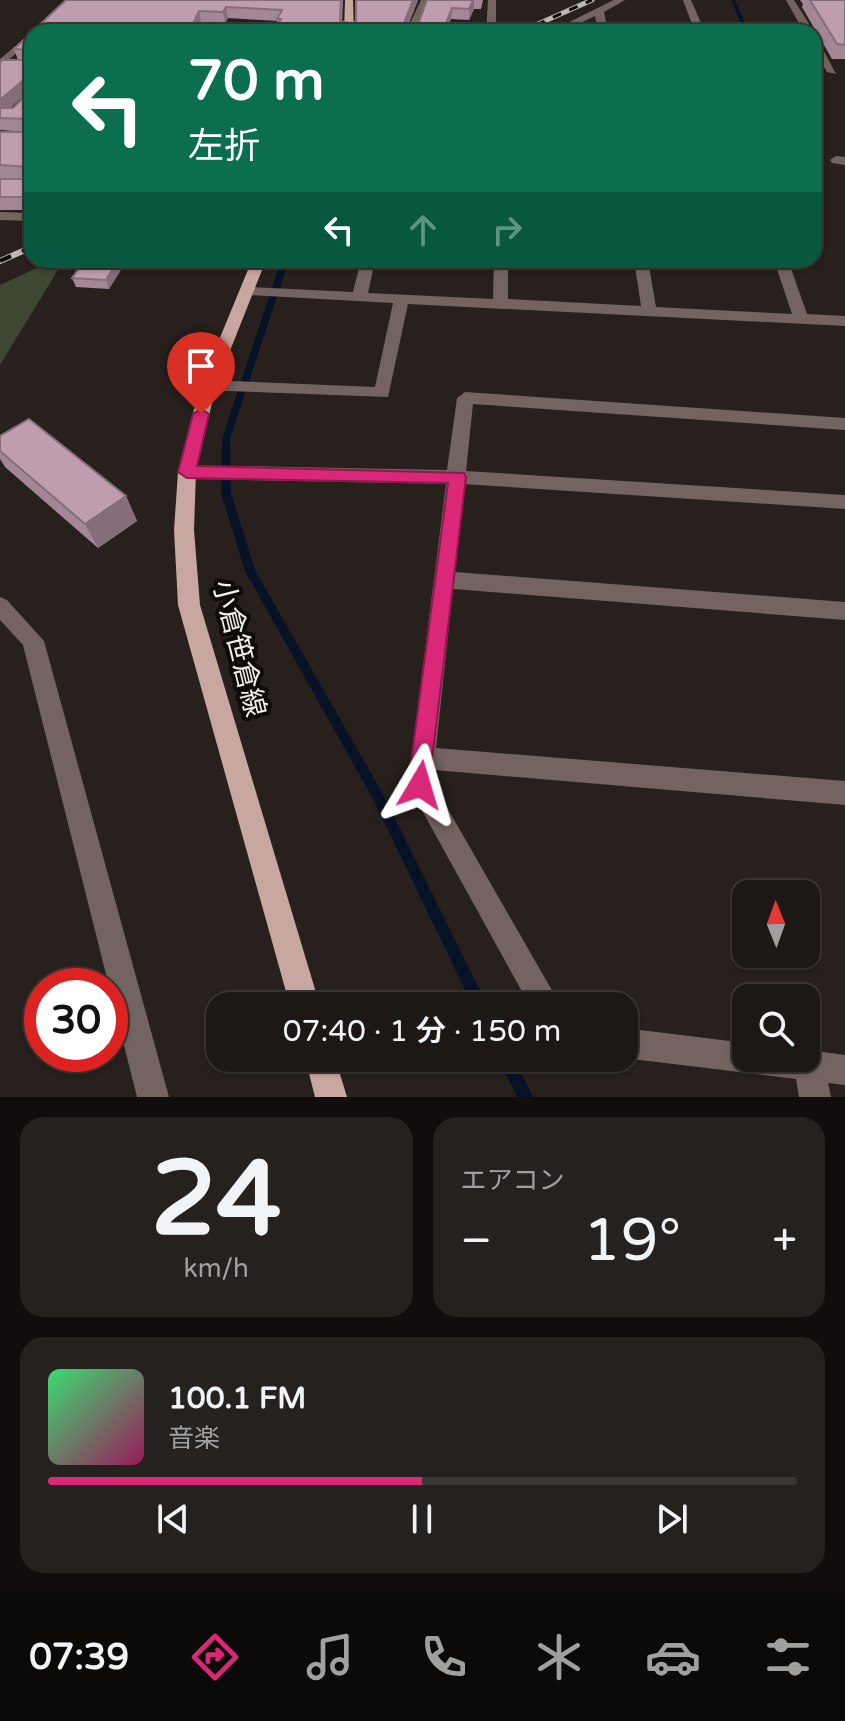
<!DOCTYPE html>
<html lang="ja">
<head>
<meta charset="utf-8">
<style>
  :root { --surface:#1d1816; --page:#25211f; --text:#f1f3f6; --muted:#a0a0a1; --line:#3b3735; --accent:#db2777 }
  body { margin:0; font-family:"Varela Round","Noto Sans JP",sans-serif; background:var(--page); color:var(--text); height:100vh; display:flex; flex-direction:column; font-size:30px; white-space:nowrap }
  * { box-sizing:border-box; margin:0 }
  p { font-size:26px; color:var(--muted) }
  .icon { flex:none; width:44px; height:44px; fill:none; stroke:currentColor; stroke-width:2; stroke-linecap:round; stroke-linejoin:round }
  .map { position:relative; height:1097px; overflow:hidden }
  .panel { display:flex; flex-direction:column; gap:20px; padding:20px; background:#100d0c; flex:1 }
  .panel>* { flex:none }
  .banner { position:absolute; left:24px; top:24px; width:798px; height:244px; border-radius:24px; box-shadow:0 2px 6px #0004,0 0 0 2px var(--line); background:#0b6e4f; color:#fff; overflow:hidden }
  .needle { width:52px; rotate:359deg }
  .controls { position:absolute; left:732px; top:880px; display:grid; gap:16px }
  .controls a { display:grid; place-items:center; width:88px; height:88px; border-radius:16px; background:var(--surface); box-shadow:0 2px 6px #0004,0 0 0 2px var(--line); font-size:40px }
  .speed { position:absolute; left:24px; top:968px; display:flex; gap:16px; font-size:40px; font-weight:700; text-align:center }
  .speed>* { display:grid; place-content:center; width:104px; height:104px; border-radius:50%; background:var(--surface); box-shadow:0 2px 6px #0004,0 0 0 2px var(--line); line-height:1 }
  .speed .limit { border:12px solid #d22; background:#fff; color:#111 }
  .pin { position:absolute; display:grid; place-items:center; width:68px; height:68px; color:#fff; margin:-82px -34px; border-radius:50% 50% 50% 0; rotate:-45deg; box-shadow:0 0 8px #0007 }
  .pin .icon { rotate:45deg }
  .me { position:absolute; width:88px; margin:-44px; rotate:7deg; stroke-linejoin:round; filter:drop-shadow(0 0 6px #0008) }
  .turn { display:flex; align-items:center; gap:28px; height:168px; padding:0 32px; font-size:36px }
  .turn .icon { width:104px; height:104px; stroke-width:2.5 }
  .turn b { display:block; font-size:56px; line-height:68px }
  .lanes { display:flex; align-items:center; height:76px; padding:0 32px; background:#0003; justify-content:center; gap:40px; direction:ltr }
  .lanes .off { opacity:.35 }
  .big { font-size:60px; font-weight:600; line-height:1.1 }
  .panel .card { flex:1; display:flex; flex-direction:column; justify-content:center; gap:12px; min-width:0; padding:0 28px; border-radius:24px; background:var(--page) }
  .panel .dial { align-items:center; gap:0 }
  .dial b { font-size:104px; line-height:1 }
  .song { display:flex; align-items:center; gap:24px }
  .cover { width:96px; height:96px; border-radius:12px; background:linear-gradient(135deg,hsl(140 70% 55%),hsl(330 70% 35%)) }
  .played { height:8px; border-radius:4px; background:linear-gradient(90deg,var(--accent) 50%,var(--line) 50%) }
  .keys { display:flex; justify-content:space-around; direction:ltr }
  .heat { display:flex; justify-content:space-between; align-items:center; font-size:44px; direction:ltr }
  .panel .tiles { flex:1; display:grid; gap:20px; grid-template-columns:1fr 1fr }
  .card:last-child { grid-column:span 2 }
  .trip { position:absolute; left:206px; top:992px; width:432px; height:80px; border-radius:24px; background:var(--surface); box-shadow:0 2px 6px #0004,0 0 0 2px var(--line); font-weight:600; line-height:80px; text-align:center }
  .tabs { display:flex; height:128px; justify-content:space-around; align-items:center; background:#0c0a09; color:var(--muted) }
  .tabs .icon { width:56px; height:56px }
  .tabs .current { color:var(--accent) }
  .tabs b { font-size:36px; color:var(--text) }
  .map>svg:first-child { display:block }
  .green { fill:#3e4734 }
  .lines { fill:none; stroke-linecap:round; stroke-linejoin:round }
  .stream { fill:#081227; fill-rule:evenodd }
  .minor { fill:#746461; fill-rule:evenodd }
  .major { fill:#c7a7a0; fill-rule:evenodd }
  .rail-far1-casing { stroke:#bdb7b5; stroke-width:5 }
  .rail-casing { stroke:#bdb7b5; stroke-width:6 }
  .rail-far1 { stroke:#0e0b09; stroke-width:3; stroke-dasharray:9; stroke-linecap:butt }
  .rail { stroke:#0e0b09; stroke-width:4; stroke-dasharray:12; stroke-linecap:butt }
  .wall { fill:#a38796; fill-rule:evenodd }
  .shaded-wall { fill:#856e7a }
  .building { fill:#be9daf; stroke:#856e7a; stroke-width:2; fill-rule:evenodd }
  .route { fill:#db2777; stroke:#8e194d; stroke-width:2 }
  .labels { text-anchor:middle; stroke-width:8; stroke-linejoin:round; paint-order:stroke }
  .street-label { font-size:28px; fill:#f3eeec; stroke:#0e0b09 }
</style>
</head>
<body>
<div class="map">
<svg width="845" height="1097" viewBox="0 0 845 1097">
  <rect width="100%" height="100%" fill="#27201d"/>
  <!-- green -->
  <path class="green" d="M54,260H64L0,365V285Z"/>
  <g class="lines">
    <!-- stream -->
    <g class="stream">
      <path d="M731,0H735L749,32H745Z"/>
      <path d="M281,260H289L230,439L231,493L255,570L380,789L488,1006H473L372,797L245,571L221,493L222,439Z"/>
      <path d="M498,1058H514L533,1097H517Z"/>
    </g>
    <!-- minor -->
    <g class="minor">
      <path d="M421,0H429L416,32H406Z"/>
      <path d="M488,0H496V32H486Z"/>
      <path d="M614,0H625L604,12L608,32H598L595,16L562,32H549Z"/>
      <path d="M683,0H691L705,32H695Z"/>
      <path d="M786,0H794L814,32H804Z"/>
      <path d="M32,32V40L0,67V59Z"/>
      <path d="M814,39L819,42L836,74L827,72L814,50Z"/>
      <path d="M836,156L845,157V165L832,163L830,160Z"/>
      <path d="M0,212L32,213V221L0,220Z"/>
      <path d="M361,260H375L368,293L493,299L494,260H508V299L641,306L634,260H648L656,307L792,314L774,260H788L807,314L845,316V326L408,304L388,397L202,390L200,386L208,380L375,387L393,303L248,295L241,291L248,287L353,292Z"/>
      <path d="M465,392L845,418V430L473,404L466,471L845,495V509L464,484L455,572L845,602V620L453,589L436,748L845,781V805L434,770L433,783L561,1006H530L408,785L446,484L187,479L178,472L187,465L447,470L457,398Z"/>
      <path d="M0,597L7,600L44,641L169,1097H137L23,645L0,620Z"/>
      <path d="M624,1028L746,1043V1058H806V1050H809L845,1055V1085L828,1083L831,1097H799L796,1079L624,1058Z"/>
    </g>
    <!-- major -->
    <g class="major">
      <path d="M345,0H353L354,32H344Z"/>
      <path d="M252,260H266L216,386L196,472L194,530L200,605L320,1006H290L178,605L174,530L178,472L200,386Z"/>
      <path d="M305,1058H335L347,1097H315Z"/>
    </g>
    <defs>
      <path id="rail-far1" d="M520,32L592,0"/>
      <path id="rail" d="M0,261L32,247"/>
    </defs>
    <!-- rail-far1 casing -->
    <use href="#rail-far1" class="rail-far1-casing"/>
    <!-- rail casing -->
    <use href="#rail" class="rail-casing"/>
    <!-- rail-far1 -->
    <use href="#rail-far1" class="rail-far1"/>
    <!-- rail -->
    <use href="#rail" class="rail"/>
  </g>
  <!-- wall -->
  <g class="wall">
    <path d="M66,0H343L342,21L353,24L356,21V0H418L409,23L419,22L427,0H483L481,9H474L469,20L451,19L446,32H275L278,26L277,21L228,18L225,23L201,22L197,32H32V210H0V179H19L0,178V132H28L0,130V63L18,60L14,49ZM30,90L13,108H10Z"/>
    <path d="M800,0H845V59H832L802,7L803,4Z"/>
    <path d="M127,260L109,289L76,287L72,278Z"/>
    <path d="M0,436L126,496L137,521L98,548L5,467L0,459Z"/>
  </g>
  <!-- shaded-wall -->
  <g class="shaded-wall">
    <path d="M413,0H418L405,32L404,23Z"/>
    <path d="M473,0H474V9L469,20V9Z"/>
    <path d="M226,7L228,18L225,23L223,12Z"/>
    <path d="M452,8L451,19L446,32H444V28Z"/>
    <path d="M199,11L201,22L197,32H189Z"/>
    <path d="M26,78L30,90L6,112V120L1,108V99Z"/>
    <path d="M118,260H127L109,289L106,280Z"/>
    <path d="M126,496L137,521L98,548L85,524Z"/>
  </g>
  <!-- building -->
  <g class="building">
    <path d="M66,0H341L340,21L353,24L356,21V0H413L404,23L419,22L427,0H473L469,9L452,8L444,28L436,27L433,32H275L281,19H277L282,10L226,7L223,12L199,11L189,32H32V199L31,201L27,197H0V179H29V167L0,165V132H27L30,129L29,119L0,118V63L2,60H30V50L14,49ZM26,78H30V91L13,108H1V99Z"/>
    <path d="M810,0H845V45L837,44Z"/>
    <path d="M85,260H118L106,280L72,278Z"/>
    <path d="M29,419L126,496L85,524L0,451V436Z"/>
  </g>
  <!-- route -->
  <path class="route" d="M201,409L209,414L197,466L464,473L466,477L428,793L420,796L412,793L408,785L448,483L187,478L178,472L193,414Z"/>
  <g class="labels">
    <!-- street labels -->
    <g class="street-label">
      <text transform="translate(240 648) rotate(76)" y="10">小倉笹倉線</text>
    </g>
  </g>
</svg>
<div class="controls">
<a><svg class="needle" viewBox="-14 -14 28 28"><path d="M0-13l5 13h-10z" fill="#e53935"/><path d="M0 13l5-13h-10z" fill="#a0a0a1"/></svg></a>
<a><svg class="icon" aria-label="search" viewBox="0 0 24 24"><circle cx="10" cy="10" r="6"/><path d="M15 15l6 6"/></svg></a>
</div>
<div class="speed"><div class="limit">30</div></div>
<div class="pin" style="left:201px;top:414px;background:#d93025"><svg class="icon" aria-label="arrive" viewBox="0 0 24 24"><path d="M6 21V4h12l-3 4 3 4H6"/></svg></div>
<svg class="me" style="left:420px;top:785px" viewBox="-20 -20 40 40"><path d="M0-17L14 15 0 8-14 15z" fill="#db2777" stroke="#fff" stroke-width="4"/></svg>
<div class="trip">07:40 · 1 分 · 150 m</div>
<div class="banner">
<div class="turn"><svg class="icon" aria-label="left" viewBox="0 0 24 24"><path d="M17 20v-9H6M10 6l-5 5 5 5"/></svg><div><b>70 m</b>左折</div></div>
<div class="lanes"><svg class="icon" aria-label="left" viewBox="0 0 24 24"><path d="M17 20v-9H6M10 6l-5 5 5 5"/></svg><svg class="icon off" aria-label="ahead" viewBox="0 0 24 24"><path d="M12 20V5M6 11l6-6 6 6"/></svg><svg class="icon off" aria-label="right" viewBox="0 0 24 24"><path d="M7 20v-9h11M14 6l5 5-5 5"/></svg></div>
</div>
</div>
<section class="panel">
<div class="tiles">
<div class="card dial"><b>24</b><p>km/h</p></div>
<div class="card"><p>エアコン</p>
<div class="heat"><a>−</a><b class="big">19°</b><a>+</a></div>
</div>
<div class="card">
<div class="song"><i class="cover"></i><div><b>100.1 FM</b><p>音楽</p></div></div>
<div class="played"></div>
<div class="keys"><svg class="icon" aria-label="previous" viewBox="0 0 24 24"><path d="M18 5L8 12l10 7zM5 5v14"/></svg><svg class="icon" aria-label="pause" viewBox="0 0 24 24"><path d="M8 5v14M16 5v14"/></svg><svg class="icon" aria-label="next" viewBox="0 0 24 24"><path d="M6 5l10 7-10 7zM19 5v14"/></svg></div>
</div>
</div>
</section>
<nav class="tabs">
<b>07:39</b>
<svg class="icon current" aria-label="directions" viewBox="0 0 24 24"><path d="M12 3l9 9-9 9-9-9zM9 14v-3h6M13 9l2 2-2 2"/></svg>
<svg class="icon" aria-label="music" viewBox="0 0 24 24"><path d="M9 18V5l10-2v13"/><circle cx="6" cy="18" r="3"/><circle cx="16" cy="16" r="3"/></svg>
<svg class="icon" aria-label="phone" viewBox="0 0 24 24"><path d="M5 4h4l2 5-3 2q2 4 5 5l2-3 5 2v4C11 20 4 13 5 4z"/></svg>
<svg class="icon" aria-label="climate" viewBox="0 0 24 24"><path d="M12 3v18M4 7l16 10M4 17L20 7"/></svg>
<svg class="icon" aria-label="car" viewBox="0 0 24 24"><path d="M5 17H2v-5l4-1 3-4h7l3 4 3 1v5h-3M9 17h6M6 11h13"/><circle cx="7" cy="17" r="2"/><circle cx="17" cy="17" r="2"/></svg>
<svg class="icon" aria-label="filters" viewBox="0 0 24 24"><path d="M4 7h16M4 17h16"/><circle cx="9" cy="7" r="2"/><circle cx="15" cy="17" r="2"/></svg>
</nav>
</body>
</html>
